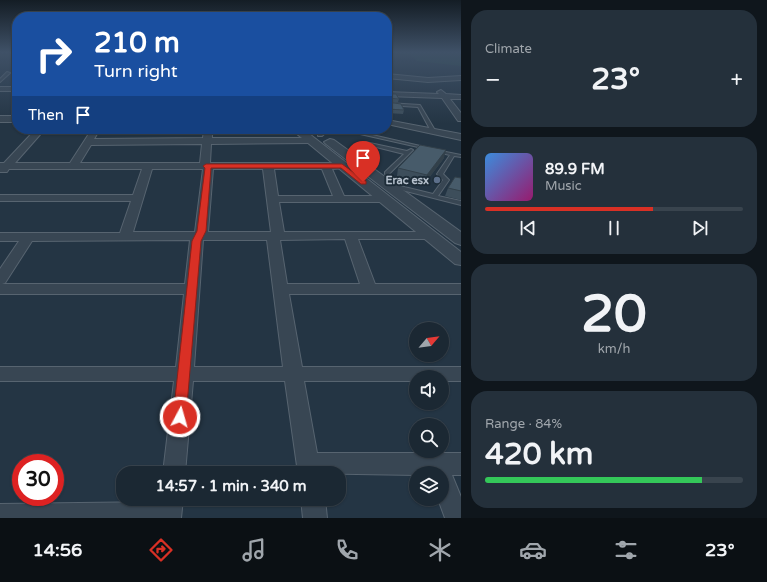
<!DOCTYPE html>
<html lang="en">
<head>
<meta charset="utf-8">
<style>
  :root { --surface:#1b2833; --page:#24303b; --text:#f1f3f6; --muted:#a0a6ac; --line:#39444e; --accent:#d93025 }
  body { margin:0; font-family:"Varela Round",sans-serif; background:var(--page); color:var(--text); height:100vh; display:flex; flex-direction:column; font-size:15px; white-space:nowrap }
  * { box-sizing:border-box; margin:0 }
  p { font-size:13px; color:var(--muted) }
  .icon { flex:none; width:22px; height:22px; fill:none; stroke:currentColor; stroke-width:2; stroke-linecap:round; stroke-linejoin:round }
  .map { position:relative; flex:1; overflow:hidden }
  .panel { display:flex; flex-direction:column; gap:10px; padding:10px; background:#0f161c; width:306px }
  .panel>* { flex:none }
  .top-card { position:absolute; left:12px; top:12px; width:380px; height:122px; border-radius:16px; box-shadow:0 1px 3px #0004,0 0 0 1px var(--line); background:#1a4fa0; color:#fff; overflow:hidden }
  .needle { width:26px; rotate:61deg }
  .tools { position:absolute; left:409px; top:322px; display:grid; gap:8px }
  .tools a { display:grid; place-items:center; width:40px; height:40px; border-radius:50%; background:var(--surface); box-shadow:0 1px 3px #0004,0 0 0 1px var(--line); font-size:20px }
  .speed { position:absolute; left:12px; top:454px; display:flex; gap:8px; font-size:20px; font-weight:700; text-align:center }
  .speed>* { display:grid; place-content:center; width:52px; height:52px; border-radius:50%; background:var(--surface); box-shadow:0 1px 3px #0004,0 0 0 1px var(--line); line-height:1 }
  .speed .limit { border:6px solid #d22; background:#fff; color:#111 }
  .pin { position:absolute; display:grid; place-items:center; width:34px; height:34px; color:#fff; margin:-41px -17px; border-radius:50% 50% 50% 0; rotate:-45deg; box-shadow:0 0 4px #0007 }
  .pin .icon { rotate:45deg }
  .me { position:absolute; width:44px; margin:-22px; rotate:6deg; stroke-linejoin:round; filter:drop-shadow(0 0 3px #0008) }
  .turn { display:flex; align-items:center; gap:14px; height:84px; padding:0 16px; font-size:18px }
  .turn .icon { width:52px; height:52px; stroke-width:2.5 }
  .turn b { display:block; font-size:28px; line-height:34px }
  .then { display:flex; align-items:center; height:38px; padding:0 16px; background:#0003; gap:8px; font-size:15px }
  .big { font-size:30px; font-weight:700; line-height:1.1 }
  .panel .tile { flex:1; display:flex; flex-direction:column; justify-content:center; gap:6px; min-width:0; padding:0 14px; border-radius:16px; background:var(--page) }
  .panel .dial { align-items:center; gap:0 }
  .dial b { font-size:52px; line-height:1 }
  .song { display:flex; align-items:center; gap:12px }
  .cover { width:48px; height:48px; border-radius:6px; background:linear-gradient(135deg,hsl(210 70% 55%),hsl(320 70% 35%)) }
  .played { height:4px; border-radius:2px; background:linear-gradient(90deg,var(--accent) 65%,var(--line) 65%) }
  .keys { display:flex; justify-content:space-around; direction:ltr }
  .heat { display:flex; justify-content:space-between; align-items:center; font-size:22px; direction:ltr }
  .charge { height:6px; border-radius:3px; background:linear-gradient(90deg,#34c759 84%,var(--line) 0) }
  .trip { position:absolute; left:116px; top:466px; width:230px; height:40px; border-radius:16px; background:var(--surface); box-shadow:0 1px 3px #0004,0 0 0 1px var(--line); font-weight:700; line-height:40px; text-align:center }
  .dock { display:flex; height:64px; justify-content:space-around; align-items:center; background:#0b1014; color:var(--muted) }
  .dock .icon { width:28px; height:28px }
  .dock .current { color:var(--accent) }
  .dock b { font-size:18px; color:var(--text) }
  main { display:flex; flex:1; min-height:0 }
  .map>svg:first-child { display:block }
  .green { fill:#264545 }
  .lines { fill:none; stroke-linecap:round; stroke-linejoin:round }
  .service-casing { stroke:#576470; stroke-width:2 }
  .minor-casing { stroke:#576470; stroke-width:2 }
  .tertiary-casing { stroke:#576470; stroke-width:2 }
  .service { fill:#384653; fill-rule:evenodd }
  .minor { fill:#384653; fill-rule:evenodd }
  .tertiary { fill:#384653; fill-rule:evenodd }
  .wall { fill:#3d4e5b }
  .shaded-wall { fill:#32404a }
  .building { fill:#475b6a; stroke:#32404a }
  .route { fill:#d93025; stroke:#8d1f18 }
  .service-dot { fill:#5c6f8a; stroke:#1d2c38; stroke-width:1.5 }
  .labels { text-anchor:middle; stroke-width:4; stroke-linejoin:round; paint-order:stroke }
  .far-poi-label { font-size:11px; font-weight:bold; fill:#b6c1cd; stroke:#1d2c38; text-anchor:end }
</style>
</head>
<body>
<main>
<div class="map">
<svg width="461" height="518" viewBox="0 0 461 518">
  <rect width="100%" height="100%" fill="#243544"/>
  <!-- green -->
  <path class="green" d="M387,52H461V66L417,61L411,55Z"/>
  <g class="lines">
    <defs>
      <g id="service">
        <path d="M7,72L10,73L0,82V79Z"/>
        <path d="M387,103L420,105L436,132L432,133L418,107L387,105Z"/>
        <path d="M325,129H330L322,136H318V134Z"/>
        <path d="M338,129H346L429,148L427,149Z"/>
        <path d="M365,142L407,151L411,149L413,150L389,174H385V172L404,154L368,145L353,158H349V156Z"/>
        <path d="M436,150L461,155V157L454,156L443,174L449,180L438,196L461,201V205L390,187L389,186L392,184L433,194L443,180L437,174L450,155L436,152Z"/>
      </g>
      <g id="minor">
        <path d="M387,74L428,78L461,76V80L428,82L387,78Z"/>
        <rect x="0" y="87" width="17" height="4"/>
        <path d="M441,90L446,94L461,95V99H450L461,113V121H458L442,98L387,96V92L439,94L437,92Z"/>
        <path d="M387,120L461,134V140L387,124Z"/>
        <path d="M36,129H45L15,163H70L92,129H100L94,139L203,138L204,129H212V138H313L315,140L310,143L211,144L210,163H342L347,166L346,168L332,169L344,196H385L389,197L391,199L389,201L385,202H279L284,232H435L436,235L435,238L430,239H358L375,284H461V294H289L302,367H461V381H442V377H416V381H304L317,453H461V475H452L461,497V518H445L438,499H442V473H416V475L298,473L285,381H193L185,473H163L174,381H0V367H176L184,294H0V269L19,241H0V233H120L131,201H0V195H133L142,169H9L7,172H0V163H4ZM202,144L200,163H80L91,145ZM152,169H203L195,232H133ZM213,169H263L271,232H208ZM274,169H322L333,196H278ZM345,239L360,284H287L280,240ZM190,240L185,284H2L5,283L32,241ZM203,240H267L283,367H194Z"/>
        <path d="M159,499H183L181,518H0V504L159,502Z"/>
        <path d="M301,499H325L327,518H303Z"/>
      </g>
      <g id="tertiary">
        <rect x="0" y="116" width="17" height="6"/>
        <path d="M291,129H303L461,252V265L455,264Z"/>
        <path d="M330,139L334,140L461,232V245L455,243L326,144L324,142Z"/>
      </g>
    </defs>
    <!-- service casing -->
    <use href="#service" class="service-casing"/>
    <!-- minor casing -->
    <use href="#minor" class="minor-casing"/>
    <!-- tertiary casing -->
    <use href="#tertiary" class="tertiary-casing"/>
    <!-- service -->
    <use href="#service" class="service"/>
    <!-- minor -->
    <use href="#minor" class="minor"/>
    <!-- tertiary -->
    <use href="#tertiary" class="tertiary"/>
  </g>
  <!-- wall -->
  <g class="wall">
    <path d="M387,86L393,87L392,91H387Z"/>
    <path d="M387,94L399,99L398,102H387Z"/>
    <path d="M387,102L404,110L403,114L387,113Z"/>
    <path d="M444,158L425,183L397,176L398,168Z"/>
    <path d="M461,178V200L445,196L448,188Z"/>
  </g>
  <!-- shaded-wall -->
  <path class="shaded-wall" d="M446,150L444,158L425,183L427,175Z"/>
  <!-- building -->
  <g class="building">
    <path d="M387,86H392L393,87H387Z"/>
    <path d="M387,94H396L399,99L388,98L387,101Z"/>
    <path d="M387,102L401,104L404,110L387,109Z"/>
    <path d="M420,145L446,150L427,175L398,168Z"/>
    <path d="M455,177L461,178V191L448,188Z"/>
  </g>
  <!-- sky -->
  <linearGradient id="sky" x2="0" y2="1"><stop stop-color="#141d25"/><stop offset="0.42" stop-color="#3f5167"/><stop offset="1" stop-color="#3f5167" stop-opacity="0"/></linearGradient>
  <rect width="461" height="124" fill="url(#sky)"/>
  <!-- route -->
  <path class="route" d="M342,164L366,181V184H361L341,168H211L206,231L201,241L186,417L185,421L180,422L175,421L173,417L192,241L197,231L205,168L203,166L206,164Z"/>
  <!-- markers -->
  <circle class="service-dot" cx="437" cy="180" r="4"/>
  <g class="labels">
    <!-- far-poi labels -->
    <g class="far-poi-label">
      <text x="429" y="184">Erac esx</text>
    </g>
  </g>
</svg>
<div class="tools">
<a><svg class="needle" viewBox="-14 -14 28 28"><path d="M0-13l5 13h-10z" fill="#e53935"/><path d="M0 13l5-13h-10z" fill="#a0a6ac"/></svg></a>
<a><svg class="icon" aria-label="sound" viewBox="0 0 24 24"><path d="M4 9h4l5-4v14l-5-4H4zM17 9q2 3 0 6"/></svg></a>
<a><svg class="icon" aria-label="search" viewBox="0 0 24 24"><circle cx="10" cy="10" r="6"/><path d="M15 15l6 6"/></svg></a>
<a><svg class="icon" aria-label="layers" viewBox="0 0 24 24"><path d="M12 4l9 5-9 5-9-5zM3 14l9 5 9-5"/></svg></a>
</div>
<div class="speed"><div class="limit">30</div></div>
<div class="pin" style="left:363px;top:182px;background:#d93025"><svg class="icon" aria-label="arrive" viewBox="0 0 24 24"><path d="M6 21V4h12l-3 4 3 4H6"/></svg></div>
<svg class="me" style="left:180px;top:417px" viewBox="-20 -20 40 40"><circle r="17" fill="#d93025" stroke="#fff" stroke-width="3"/><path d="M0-11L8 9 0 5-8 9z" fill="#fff"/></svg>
<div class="trip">14:57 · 1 min · 340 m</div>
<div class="top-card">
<div class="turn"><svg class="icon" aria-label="right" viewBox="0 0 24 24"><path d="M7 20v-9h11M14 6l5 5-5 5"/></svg><div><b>210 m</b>Turn right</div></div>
<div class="then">Then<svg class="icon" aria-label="arrive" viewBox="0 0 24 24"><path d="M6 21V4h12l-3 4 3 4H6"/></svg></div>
</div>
</div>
<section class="panel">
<div class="tile"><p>Climate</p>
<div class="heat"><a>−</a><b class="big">23°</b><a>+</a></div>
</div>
<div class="tile">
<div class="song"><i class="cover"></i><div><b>89.9 FM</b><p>Music</p></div></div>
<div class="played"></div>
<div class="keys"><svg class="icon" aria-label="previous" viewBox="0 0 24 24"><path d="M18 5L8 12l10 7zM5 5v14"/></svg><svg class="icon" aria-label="pause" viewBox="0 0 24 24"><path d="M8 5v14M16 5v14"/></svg><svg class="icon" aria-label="next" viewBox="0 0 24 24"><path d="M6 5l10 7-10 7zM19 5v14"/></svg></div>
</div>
<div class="tile dial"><b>20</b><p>km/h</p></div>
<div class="tile"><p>Range · 84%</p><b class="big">420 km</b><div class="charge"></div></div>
</section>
</main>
<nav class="dock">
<b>14:56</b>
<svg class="icon current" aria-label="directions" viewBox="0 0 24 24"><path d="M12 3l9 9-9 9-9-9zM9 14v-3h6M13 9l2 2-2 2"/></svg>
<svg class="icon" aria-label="music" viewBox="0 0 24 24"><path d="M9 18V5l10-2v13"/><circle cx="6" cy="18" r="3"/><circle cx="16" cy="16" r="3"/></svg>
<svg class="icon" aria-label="phone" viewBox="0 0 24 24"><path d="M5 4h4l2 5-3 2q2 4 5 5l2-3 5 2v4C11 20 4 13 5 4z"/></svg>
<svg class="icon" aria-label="climate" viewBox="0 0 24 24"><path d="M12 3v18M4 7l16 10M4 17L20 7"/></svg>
<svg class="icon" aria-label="car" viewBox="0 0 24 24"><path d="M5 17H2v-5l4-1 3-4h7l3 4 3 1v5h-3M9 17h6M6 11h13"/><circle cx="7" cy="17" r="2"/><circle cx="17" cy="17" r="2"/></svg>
<svg class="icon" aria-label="filters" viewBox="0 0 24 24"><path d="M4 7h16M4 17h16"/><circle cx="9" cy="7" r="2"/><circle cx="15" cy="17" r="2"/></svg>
<b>23°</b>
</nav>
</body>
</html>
